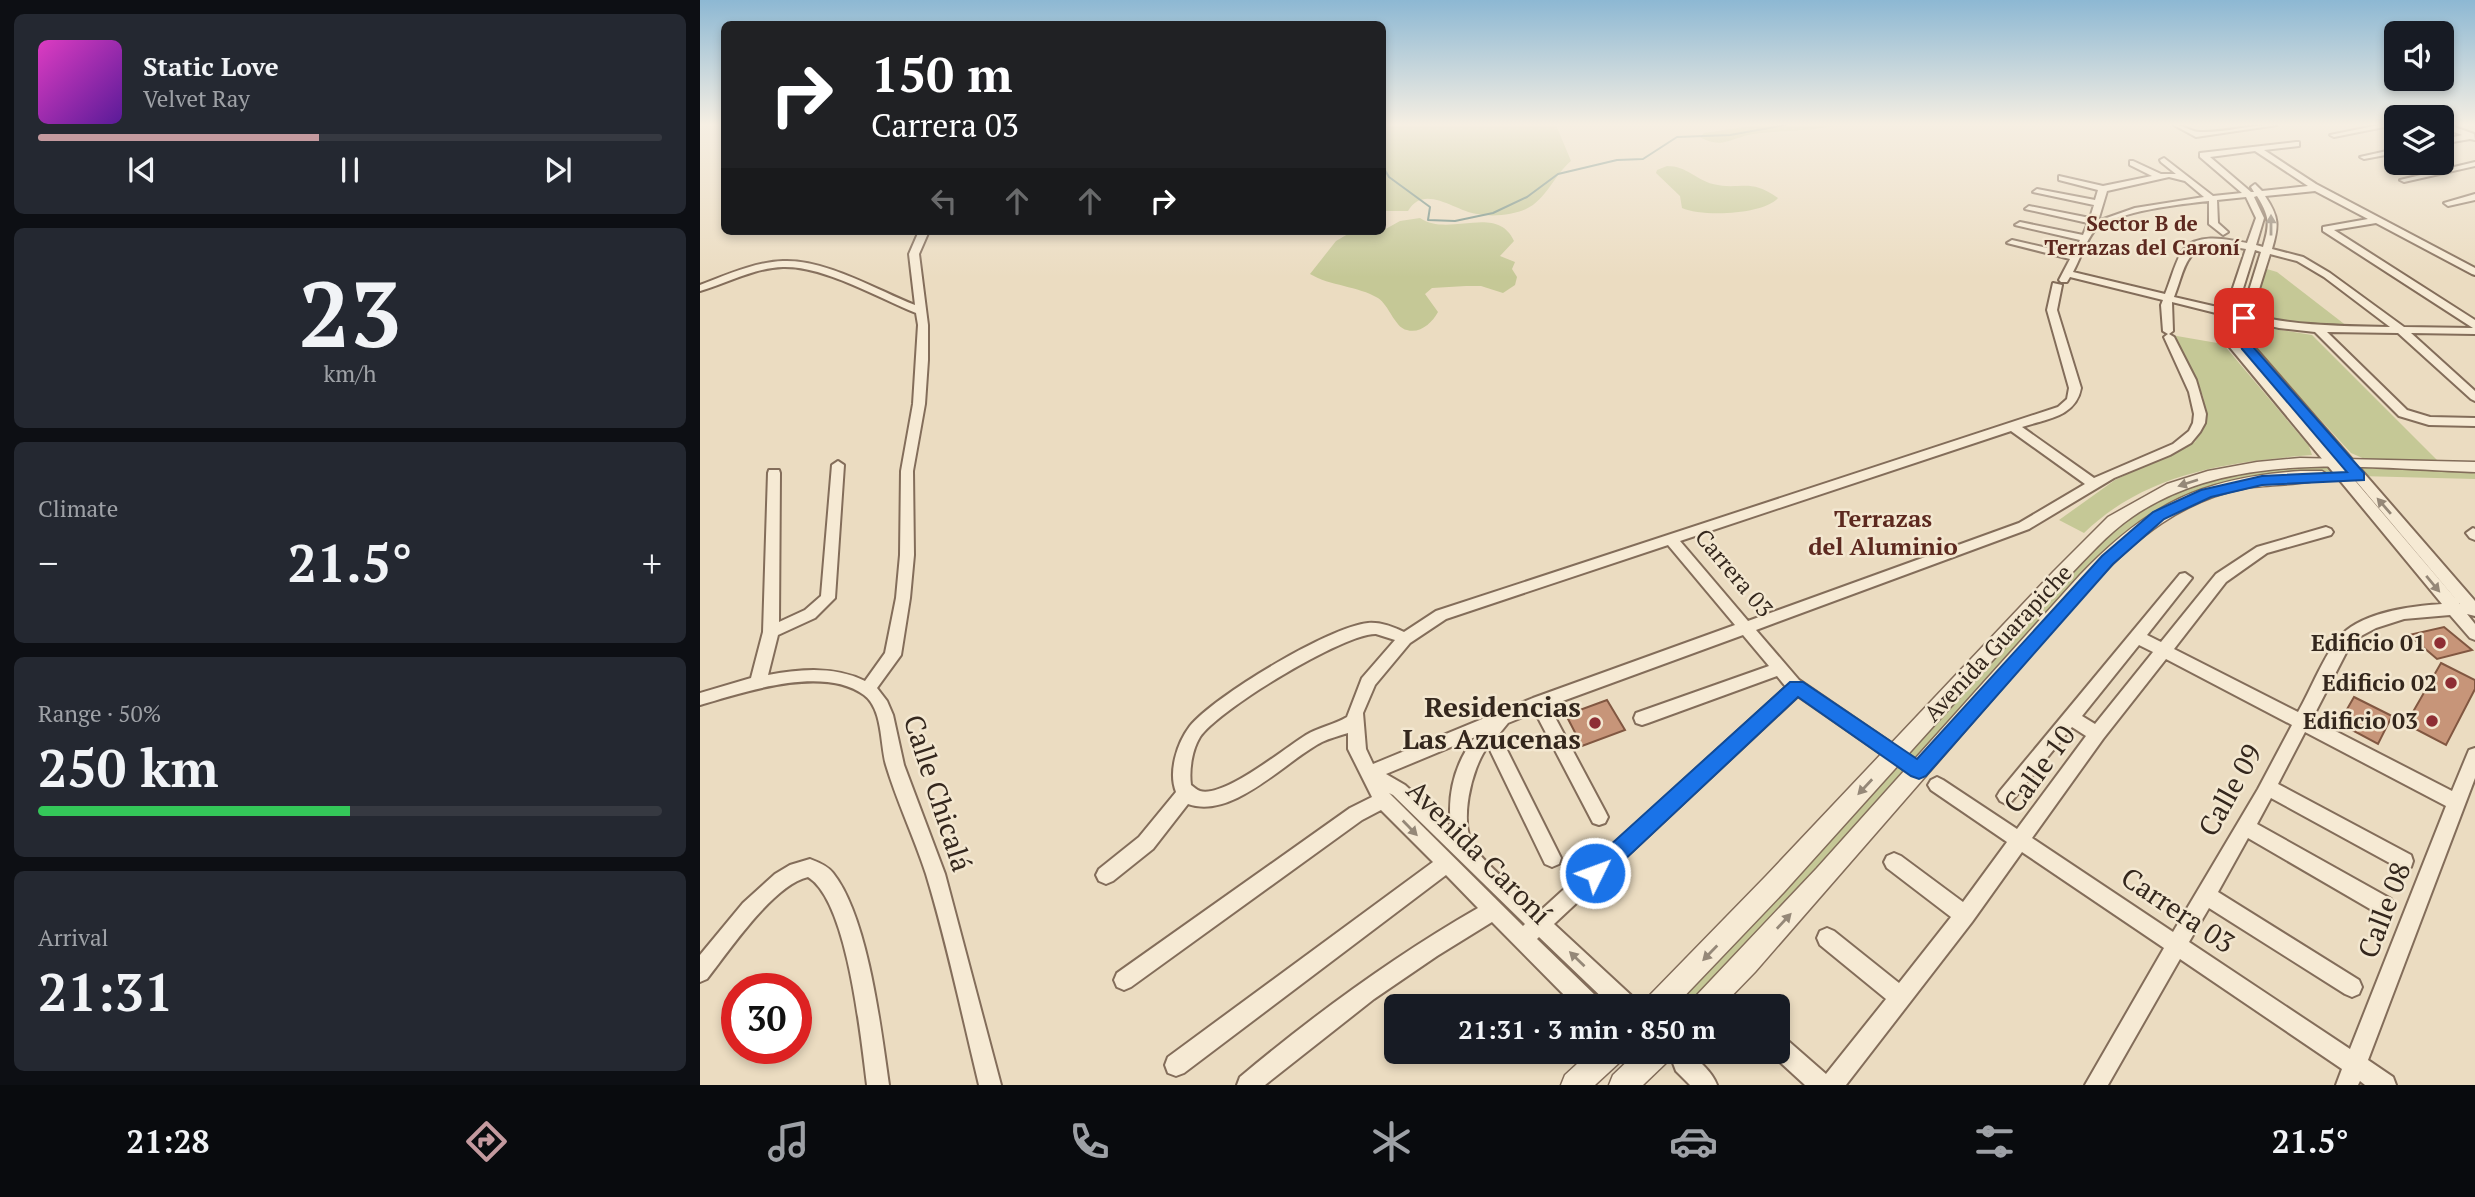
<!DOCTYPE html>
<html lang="en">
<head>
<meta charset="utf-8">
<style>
  :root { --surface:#171b24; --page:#242831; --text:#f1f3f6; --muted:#9ea1a6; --line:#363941; --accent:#c49a9f }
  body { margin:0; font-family:"PT Serif",serif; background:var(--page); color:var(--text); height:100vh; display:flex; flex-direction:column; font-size:26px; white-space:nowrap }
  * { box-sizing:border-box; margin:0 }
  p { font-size:23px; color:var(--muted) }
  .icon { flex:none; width:38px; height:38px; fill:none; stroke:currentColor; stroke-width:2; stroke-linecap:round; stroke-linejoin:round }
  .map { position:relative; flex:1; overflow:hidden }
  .side { display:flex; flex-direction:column; gap:14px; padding:14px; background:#0d0f14; width:700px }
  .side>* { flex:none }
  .top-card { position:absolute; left:21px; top:21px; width:665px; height:214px; border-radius:10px; box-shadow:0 4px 10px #0003; background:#202124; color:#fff; overflow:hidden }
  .controls { position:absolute; left:1684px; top:21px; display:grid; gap:14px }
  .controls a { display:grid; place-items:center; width:70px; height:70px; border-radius:10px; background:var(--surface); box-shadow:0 4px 10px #0003; font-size:35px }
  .speed { position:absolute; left:21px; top:973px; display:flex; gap:14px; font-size:35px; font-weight:700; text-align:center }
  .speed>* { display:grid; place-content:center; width:91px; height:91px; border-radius:50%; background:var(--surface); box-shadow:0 4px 10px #0003; line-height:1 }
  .speed .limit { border:10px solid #d22; background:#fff; color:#111 }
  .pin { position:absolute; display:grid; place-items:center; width:60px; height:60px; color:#fff; margin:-30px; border-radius:14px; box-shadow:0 4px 10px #0006 }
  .me { position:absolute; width:77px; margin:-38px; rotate:48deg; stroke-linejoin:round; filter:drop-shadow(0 0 5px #0008) }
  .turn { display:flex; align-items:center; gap:24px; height:147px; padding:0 35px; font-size:32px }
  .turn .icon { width:91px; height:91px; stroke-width:2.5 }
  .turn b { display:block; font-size:49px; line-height:60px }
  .lanes { display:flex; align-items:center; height:66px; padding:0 35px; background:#0003; justify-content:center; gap:35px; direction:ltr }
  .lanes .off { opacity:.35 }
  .big { font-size:52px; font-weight:700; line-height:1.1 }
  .side .card { flex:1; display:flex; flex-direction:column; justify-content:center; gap:10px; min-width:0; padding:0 24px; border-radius:10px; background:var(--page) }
  .side .dial { align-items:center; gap:0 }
  .dial b { font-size:91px; line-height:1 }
  .song { display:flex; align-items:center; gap:21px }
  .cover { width:84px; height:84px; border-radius:10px; background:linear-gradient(135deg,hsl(310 70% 55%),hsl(270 70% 35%)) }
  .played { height:7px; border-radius:4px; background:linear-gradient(90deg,var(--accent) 45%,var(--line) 45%) }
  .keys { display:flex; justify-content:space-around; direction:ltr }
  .heat { display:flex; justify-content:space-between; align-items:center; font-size:38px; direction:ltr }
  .charge { height:10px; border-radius:5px; background:linear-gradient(90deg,#34c759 50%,var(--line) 0) }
  .trip { position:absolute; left:684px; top:994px; width:406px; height:70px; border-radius:10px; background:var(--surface); box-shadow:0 4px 10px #0003; font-weight:700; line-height:70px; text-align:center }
  .dock { display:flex; height:112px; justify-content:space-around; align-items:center; background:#090b0e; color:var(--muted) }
  .dock .icon { width:49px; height:49px }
  .dock .current { color:var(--accent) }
  .dock b { font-size:32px; color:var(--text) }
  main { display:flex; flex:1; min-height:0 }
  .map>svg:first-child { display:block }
  .green { fill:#c5c896 }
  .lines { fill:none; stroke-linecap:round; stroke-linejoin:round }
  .stream { stroke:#6b8a81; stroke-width:2 }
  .building { fill:#c79579; stroke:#815741; stroke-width:2 }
  .minor-casing { stroke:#836d5a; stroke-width:4 }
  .tertiary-casing { stroke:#836d5a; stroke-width:3 }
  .minor { fill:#f6ead4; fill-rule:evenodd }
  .tertiary { fill:#f6ead4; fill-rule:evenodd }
  .oneway { fill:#958878 }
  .route { fill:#1a73e8; stroke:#114b97; stroke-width:2 }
  .poi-dot { fill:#8e2e34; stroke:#f3e7d0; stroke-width:2.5 }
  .labels { text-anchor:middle; stroke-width:5; stroke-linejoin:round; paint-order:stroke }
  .far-neighbourhood-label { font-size:21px; font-weight:bold; fill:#5d291f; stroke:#f3e7d0 }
  .street-label { font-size:23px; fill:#34271d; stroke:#f3e7d0 }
  .poi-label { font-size:23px; font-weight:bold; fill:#34271d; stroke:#f3e7d0; text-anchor:end }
  .neighbourhood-label { font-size:24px; font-weight:bold; fill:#5d291f; stroke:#f3e7d0 }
  .near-poi-label { font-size:28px; font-weight:bold; fill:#34271d; stroke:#f3e7d0; text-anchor:end }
  .near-street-label { font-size:28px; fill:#34271d; stroke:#f3e7d0 }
</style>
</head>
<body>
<main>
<section class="side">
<div class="card">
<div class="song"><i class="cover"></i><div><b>Static Love</b><p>Velvet Ray</p></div></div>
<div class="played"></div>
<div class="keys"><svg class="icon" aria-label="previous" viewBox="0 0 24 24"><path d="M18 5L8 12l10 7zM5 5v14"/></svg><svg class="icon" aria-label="pause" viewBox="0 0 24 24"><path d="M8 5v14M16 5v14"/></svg><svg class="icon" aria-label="next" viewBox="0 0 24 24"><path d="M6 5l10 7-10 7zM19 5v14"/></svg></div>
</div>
<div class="card dial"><b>23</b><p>km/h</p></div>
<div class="card"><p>Climate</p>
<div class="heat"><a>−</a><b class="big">21.5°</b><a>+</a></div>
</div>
<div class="card"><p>Range · 50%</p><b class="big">250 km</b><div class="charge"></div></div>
<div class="card"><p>Arrival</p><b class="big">21:31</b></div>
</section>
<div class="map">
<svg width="1775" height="1085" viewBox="0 0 1775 1085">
  <rect width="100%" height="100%" fill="#ebdcc1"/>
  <!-- green -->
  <g class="green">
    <path d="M682,125H856L871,161C855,174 846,200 826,209C813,215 792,217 777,214C755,211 724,183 708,211H683Z"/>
    <path d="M1058,125H1136C1108,132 1081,130 1053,134C1032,137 1023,150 1000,137L1004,133Z"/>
    <path d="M967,166C987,166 996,180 1013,184C1040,191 1049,177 1078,198C1063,215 1002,217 982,208L980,196L956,173L957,170Z"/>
    <path d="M720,218C749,238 797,203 814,241L800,256L815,262L812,269L817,277L815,285L803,293L781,286H766L732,288L725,294L738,312C732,323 720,334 707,330C695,328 689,305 678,298C658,286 630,286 610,274L636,241L648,234L682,231L700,221Z"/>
    <path d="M1560,267L1577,272L1652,330L1544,318Z"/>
    <path d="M1556,326L1612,335L1738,461L1667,460L1651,453L1560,354L1550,330Z"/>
    <path d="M1471,335L1523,344L1609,446L1612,455C1528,462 1447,472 1384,533L1359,520L1415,480L1495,442L1507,421L1503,396Z"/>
    <path d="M1633,464L1643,476H1610L1523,489L1442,527L1004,1006H957L1434,507L1533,471Z"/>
    <path d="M1649,465L1775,467V479L1659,476Z"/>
  </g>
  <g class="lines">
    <!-- stream -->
    <path class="stream" d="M682,165L689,177L730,207L728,220L755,221L793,213L827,197L858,174L917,160L943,159L977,137L1030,135L1085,125"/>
  </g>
  <!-- building -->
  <g class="building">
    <path d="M1744,627L1772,650L1737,659L1709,635Z"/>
    <path d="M1741,663L1775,680V689L1746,745L1706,724Z"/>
    <path d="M1654,697L1692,716L1678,744L1639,723Z"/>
    <path d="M907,700L925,730L882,746L866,715Z"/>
  </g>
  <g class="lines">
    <defs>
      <g id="minor">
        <path d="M1474,125C1484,125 1491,132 1500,132C1525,133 1551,124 1577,125L1496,137Z"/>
        <path d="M1679,125H1694L1634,137L1630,135Z"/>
        <path d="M1741,125H1749L1774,134L1775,140L1770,139L1741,144V140L1762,135L1741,127Z"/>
        <path d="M1596,142H1599V146L1564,150L1616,184L1775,268V275L1772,274L1676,223L1634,230L1775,320V334L1711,333L1775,391V401L1771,399L1698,333L1627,332L1707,410L1730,417L1775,418V426L1729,425L1699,416L1615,332L1579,328L1549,321L1547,328L1550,342L1775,601V616L1767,614L1775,624V640L1770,638L1750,615L1704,619L1676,628L1661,636L1649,647L1612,719L1752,791L1769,750L1775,748V778L1668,1060L1693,1077L1696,1085H1665L1660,1081L1658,1085H1636L1642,1069L1480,959L1408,1085H1385L1464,948L1322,852L1272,922L1146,1085H1105L1069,1052H1078V1036L1086,1039L1126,1074L1186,999L1120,945L1117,938L1120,931L1127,928L1134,931L1199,983L1251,917L1187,868L1184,862L1187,856L1194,853L1201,856L1263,902L1307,842L1231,790L1228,785L1231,780L1237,777L1243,780L1317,829L1386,736L1372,727L1312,801L1306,804L1300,801L1297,796L1300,791L1480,574L1485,573L1492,578L1447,635L1461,642L1516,574L1557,547L1626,527L1631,529L1633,532L1631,535L1567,553L1526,582L1474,649L1598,712C1611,689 1621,662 1637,640C1657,613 1710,606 1742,604L1528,345L1523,320L1524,315L1472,302L1473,331L1469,334L1474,337L1496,380L1506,414L1505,423L1500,432L1491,443L1470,455L1414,478L1329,529L1056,630L1099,680L1225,766L1228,771L1225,776L1219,778L1213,776L1098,696L854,924L934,998L937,1006H911L839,937L837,939L898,998L901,1006H875L792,922L737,956L674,999L565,1085H537L540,1077C615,1014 693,957 778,908L746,875L484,1073L476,1076L468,1073L465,1065L468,1057L733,862L681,810L662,820L431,987L424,990L417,987L414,980L417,973L650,808L672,797L648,749V733C639,736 630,738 622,742C585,761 533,820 488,804L453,849L413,881L406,884L399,881L396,875L399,869L439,837L476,792C468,772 477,743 490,726C514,696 631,626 668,623C681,622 693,627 704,632L736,611L1358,407L1367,399L1369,388L1347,310L1353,283L1362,285L1357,310L1381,388C1376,417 1346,419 1322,427L1394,478L1473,444L1489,431L1493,423L1494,414L1489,392L1464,337L1468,334L1463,331L1461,305L1463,300L1370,277L1367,282H1361L1359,280L1370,259L1307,243L1312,240L1373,254L1380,240L1315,225L1320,222L1383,235L1388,223L1325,209L1329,206L1390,218L1394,205L1333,192L1337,189L1395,200L1398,190L1359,180V176L1403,186L1452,176L1430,165V161H1433L1461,174H1476L1461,162L1460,160L1464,158L1513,196L1542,193L1500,157V153ZM1555,151L1608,186L1562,191L1555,184L1551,187L1554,192H1551L1510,157ZM1469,177L1485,181L1504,197L1435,208L1398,221L1407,191ZM1615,191L1668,219L1623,227V231L1773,328L1704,327L1630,273L1603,257L1572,249C1579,225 1579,217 1565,196ZM1557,196C1570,217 1570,224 1563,247L1556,245L1564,218L1554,197ZM1546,197L1556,218L1547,243C1529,240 1499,232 1484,249C1476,258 1470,283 1465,294L1373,272C1379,261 1388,236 1396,229C1417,211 1481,204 1509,201V224L1523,235L1528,232L1518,223L1517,200ZM1517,244L1546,249L1526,309L1474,297C1485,269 1484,248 1517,244ZM1555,250L1561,252L1542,313L1536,311ZM1570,254L1597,261L1624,277L1690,327C1643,326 1597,326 1551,315ZM1534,317L1540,319L1537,328L1541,345L1760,604L1537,342ZM1311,431L1385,484L1319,523L1048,621L980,541ZM968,545L1035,625L833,698L673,764L666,749L663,713L675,685L710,643L746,619ZM676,634L695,640L662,678L647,717C634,725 619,727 606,735C585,748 524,798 500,791C497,790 494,787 491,785C489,770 492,750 500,737C518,710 644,633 676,634ZM1043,635L1069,666L936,713L934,718L936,723L942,725L948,723L1077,676L1086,687L840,911C820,892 793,872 776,850C757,827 771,768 788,746L845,864L852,867L859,864L861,858L799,734L808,723L835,712L893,823L899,825L905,823L908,817L905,811L849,706ZM1439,645L1453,652L1395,724L1382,716ZM1466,659L1592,725L1558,789L1473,932L1332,838L1403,739ZM1605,732L1746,806L1650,1049L1489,942L1509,908L1645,994L1652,997L1659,994L1662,987L1659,980L1518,892L1548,838L1677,913L1684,915L1691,913L1694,906L1691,899L1557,824L1571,798L1697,867L1704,870L1711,867L1713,861L1711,855L1578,784ZM775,737C755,763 747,794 751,827L705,785L686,774ZM689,793L693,795L825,924L823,926Z"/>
        <path d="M1696,149V153L1664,159L1660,157Z"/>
        <path d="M1775,162V166L1704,182L1700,180Z"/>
        <path d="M1775,194V200L1748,206L1744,203Z"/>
        <path d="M219,231H229L219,254L228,325V360L225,404L213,471L214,555L210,598L201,655L177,688L187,701L193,715L204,765L245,874L301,1085H279C262,1015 247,943 226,874C214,837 197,802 186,765C180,744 183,709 164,695C123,665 44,692 0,705V693L51,678L63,632L68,473L69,470H79L80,473L79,622L105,610L121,596L132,465L138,461L144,465L135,598L115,618L78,635L68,675C100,669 135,666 165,681L185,653L196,598L200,555L201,471L213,404L218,325L216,313C178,298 125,266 83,267C54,268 27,283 0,291V285C26,275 55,262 83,261C125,259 177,290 215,305L209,254Z"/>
        <path d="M1773,528L1775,529V540L1770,538L1766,533Z"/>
        <path d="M110,859C118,862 128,866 133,873C168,917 181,1029 189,1085H167C161,1039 148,901 108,877C73,885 29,951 7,979L0,982V955L43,903L75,874L90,865Z"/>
        <path d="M984,1052C997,1057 1012,1072 1017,1085H990L976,1071L973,1063L976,1055Z"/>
      </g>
      <g id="tertiary">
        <path d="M1600,458L1775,462V472C1662,468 1530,449 1432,517C1407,534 1387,558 1366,579L1084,892L975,1006H944L948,997L1066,876L1354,571L1408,517L1467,484L1508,471L1557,462Z"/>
        <path d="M1601,471H1622L1630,476C1623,484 1562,485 1546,488C1482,500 1436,538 1393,584L1055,972L1022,1006H991L995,997L1117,868L1380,575C1449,503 1502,478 1601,471Z"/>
        <path d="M890,1052H924L920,1062L895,1085H861L865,1075Z"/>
        <path d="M937,1052H971L967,1062L943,1085H909L913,1075Z"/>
      </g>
    </defs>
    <!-- minor casing -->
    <use href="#minor" class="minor-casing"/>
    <!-- tertiary casing -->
    <use href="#tertiary" class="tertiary-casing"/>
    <!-- minor -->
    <use href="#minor" class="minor"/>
    <!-- tertiary -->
    <use href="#tertiary" class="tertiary"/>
  </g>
  <!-- one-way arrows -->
  <defs><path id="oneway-solid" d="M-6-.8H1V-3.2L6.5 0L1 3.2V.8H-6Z" transform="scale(1.75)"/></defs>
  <g class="oneway">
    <use href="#oneway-solid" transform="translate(1571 225) rotate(-90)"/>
    <use href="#oneway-solid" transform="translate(1488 483) rotate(162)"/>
    <use href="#oneway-solid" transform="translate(1684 506) rotate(-131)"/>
    <use href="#oneway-solid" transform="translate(1733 584) rotate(50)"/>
    <use href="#oneway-solid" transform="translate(1165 787) rotate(133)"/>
    <use href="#oneway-solid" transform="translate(710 828) rotate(46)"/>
    <use href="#oneway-solid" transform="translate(1084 921) rotate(-47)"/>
    <use href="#oneway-solid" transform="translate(1010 953) rotate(134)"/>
    <use href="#oneway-solid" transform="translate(877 959) rotate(-136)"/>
  </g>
  <!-- sky -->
  <linearGradient id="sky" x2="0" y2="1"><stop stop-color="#8db8d3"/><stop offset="0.45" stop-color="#f6efe3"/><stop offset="1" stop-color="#f6efe3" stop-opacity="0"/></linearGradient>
  <rect width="1775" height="277" fill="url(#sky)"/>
  <!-- route -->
  <path class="route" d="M1544,314L1550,318L1549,336L1554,348L1664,473V480L1562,485L1511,497L1464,519L1413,564L1226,776L1219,779L1211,776L1098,697L903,880L895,883L887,880L884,873L887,866L1090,682H1103L1217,759L1402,556L1453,512L1501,490L1562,476L1647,472L1542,349L1537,336L1538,318Z"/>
  <!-- markers -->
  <g class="poi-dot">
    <circle cx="1740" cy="643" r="7"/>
    <circle cx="1751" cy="683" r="7"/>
    <circle cx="1732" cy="721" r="7"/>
    <circle cx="895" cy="723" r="7"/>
  </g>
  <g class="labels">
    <!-- far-neighbourhood labels -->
    <g class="far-neighbourhood-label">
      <text x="1442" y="231">Sector B de<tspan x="1442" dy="24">Terrazas del Caroní</tspan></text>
    </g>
    <!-- street labels -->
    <g class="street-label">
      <text transform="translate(1034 573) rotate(50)" y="8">Carrera 03</text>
      <text transform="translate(1298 643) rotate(-47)" y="8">Avenida Guarapiche</text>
    </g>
    <!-- poi labels -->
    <g class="poi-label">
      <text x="1726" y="651">Edificio 01</text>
      <text x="1737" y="691">Edificio 02</text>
      <text x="1718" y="729">Edificio 03</text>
    </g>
    <!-- neighbourhood labels -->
    <g class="neighbourhood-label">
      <text x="1183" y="527">Terrazas<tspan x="1183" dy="28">del Aluminio</tspan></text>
    </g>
    <!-- near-poi labels -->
    <g class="near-poi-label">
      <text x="881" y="717">Residencias<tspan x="881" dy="32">Las Azucenas</tspan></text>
    </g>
    <!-- near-street labels -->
    <g class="near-street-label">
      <text transform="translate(1339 769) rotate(-54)" y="10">Calle 10</text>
      <text transform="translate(1530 790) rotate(-61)" y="10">Calle 09</text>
      <text transform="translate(238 793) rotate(72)" y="10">Calle Chicalá</text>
      <text transform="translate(779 852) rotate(45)" y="10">Avenida Caroní</text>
      <text transform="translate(1478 910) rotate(34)" y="10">Carrera 03</text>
      <text transform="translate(1684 910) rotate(-69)" y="10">Calle 08</text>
    </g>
  </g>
</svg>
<div class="controls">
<a><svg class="icon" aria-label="sound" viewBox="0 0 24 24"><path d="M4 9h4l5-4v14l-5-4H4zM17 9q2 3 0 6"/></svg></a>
<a><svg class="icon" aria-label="layers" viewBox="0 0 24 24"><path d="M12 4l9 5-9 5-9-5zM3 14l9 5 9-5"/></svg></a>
</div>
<div class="speed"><div class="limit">30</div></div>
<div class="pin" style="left:1544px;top:318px;background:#d93025"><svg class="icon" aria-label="arrive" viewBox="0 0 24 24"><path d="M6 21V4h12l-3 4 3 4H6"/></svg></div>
<svg class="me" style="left:895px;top:873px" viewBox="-20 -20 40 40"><circle r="17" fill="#1a73e8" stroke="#fff" stroke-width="3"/><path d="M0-11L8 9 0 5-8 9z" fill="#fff"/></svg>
<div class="trip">21:31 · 3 min · 850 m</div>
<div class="top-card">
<div class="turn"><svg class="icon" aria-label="right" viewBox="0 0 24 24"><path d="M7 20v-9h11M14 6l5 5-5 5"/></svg><div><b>150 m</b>Carrera 03</div></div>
<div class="lanes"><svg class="icon off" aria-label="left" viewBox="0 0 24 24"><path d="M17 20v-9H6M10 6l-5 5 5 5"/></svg><svg class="icon off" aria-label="ahead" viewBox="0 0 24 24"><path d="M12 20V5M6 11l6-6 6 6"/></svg><svg class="icon off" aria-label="ahead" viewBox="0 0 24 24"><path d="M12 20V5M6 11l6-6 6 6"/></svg><svg class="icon" aria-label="right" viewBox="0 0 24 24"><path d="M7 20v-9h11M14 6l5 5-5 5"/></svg></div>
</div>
</div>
</main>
<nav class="dock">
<b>21:28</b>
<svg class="icon current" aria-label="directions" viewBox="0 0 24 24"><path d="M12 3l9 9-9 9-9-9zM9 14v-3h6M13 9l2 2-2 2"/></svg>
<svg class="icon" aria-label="music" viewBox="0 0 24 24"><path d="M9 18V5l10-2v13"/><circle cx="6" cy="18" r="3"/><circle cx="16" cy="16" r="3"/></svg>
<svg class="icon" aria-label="phone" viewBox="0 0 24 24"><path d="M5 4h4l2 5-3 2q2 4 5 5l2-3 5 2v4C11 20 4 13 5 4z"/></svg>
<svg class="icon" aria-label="climate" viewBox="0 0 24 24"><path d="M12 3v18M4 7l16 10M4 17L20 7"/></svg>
<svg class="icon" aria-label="car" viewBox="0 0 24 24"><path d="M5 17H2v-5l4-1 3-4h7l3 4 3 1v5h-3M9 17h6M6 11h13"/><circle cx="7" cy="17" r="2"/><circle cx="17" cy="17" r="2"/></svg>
<svg class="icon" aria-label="filters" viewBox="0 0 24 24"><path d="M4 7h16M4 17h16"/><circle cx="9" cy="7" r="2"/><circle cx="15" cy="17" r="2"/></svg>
<b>21.5°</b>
</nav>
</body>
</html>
